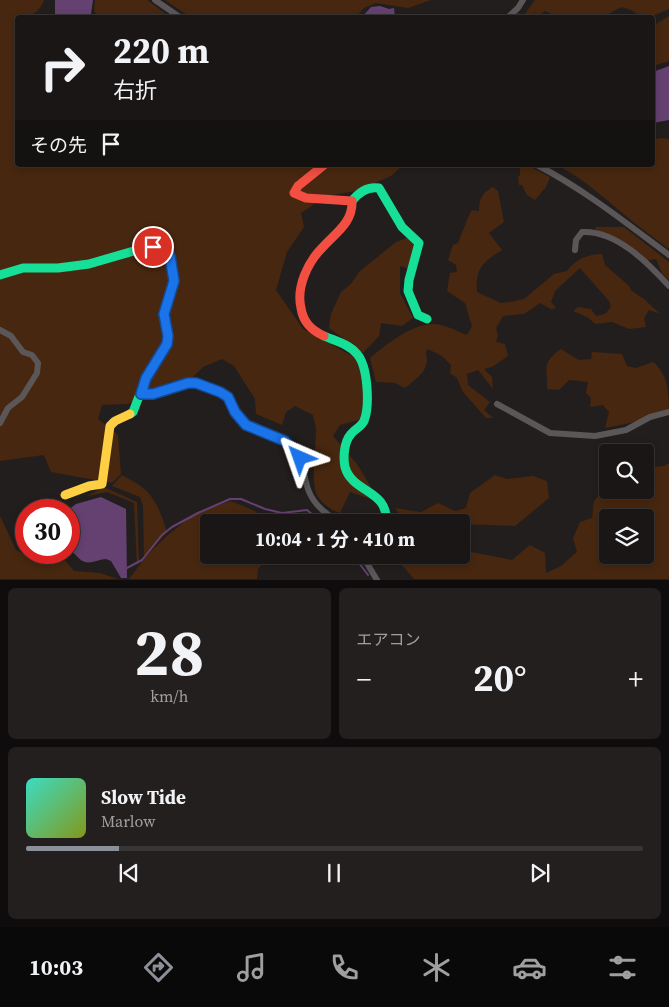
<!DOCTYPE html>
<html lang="ja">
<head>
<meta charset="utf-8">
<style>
  :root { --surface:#1a1616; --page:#231f1f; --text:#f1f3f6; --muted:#9f9fa1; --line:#383535; --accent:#8c9099 }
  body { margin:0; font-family:"Source Serif 4","Noto Sans JP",serif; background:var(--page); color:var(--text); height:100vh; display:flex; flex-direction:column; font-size:19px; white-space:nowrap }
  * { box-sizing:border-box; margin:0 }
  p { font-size:16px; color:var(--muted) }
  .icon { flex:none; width:28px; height:28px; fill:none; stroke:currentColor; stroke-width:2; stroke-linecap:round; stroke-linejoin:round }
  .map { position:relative; height:580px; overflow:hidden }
  .sheet { display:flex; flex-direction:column; gap:8px; padding:8px; background:#0e0c0c; flex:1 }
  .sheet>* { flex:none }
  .top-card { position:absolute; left:15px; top:15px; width:640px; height:152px; border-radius:5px; box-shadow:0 2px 8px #0003,0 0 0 1px var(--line); background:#1a1616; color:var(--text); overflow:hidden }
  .buttons { position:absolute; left:599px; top:444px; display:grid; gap:10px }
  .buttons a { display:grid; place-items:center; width:55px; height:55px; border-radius:5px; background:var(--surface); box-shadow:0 2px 8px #0003,0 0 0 1px var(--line); font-size:25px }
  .speed { position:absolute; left:15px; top:499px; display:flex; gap:10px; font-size:25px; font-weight:700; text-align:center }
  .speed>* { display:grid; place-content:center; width:65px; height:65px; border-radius:50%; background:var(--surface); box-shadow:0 2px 8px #0003,0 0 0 1px var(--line); line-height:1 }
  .speed .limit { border:8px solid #d22; background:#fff; color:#111 }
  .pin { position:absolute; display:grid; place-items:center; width:42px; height:42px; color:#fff; margin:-21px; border:2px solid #fff; border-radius:50%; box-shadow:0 1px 5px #0007 }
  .me { position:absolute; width:55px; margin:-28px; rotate:317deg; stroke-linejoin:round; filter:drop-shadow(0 0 4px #0008) }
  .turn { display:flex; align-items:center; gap:18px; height:105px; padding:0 15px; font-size:22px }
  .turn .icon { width:65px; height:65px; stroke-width:2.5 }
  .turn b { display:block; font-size:35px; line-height:42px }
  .then { display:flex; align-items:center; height:48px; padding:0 15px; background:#0003; gap:10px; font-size:19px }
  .big { font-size:38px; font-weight:700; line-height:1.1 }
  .sheet .card { flex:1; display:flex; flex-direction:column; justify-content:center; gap:8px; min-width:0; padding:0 18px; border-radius:8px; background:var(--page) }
  .sheet .dial { align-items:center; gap:0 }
  .dial b { font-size:65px; line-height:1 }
  .song { display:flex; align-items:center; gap:15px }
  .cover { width:60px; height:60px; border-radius:8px; background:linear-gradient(135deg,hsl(170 70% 55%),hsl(70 70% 35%)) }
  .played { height:5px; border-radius:2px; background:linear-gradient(90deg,var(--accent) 15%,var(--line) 15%) }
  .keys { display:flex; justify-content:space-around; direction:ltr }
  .heat { display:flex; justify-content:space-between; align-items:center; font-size:28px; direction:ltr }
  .sheet .tiles { flex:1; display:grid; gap:8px; grid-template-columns:1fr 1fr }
  .card:last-child { grid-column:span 2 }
  .trip { position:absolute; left:200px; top:514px; width:270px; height:50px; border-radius:5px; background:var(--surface); box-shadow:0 2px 8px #0003,0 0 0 1px var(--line); font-weight:700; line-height:50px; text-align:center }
  .tabs { display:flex; height:80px; justify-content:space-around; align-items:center; background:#0a0909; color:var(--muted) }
  .tabs .icon { width:35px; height:35px }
  .tabs .active { color:var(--accent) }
  .tabs b { font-size:22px; color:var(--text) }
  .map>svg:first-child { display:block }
  .green { fill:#47270f; fill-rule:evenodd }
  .water { fill:#654171 }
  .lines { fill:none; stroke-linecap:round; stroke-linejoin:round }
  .stream { stroke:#654171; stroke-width:2 }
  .street { stroke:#5b5758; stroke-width:6 }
  .fast { stroke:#16e098; stroke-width:9 }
  .slow { stroke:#ffcf43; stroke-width:9 }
  .jam { stroke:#f24e42; stroke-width:9 }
  .route-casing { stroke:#114b97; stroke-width:12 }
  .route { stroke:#1a73e8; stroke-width:9 }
</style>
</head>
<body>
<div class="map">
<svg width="669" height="580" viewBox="0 0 669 580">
  <rect width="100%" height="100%" fill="#231e1e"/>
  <!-- green -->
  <g class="green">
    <path d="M0,0H44C39,13 31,17 18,18L17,56L15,62L18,64V165H344L350,168L355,165H403L391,176L356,191L326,196L301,213L304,227L287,252L276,290L303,329L358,359L364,383L363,419L340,425L333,436L357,464L380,502L350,492L340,513C331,510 324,505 318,497C310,486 316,446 316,431C316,426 314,420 313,415L295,406L286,412L282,425L256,414L255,399L234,366L222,359L203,367L191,379L170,382L128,404L102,405L98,419L118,435L121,474L112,483L51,472L44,455L0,461Z"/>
    <path d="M95,0H147L170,17H102L94,12Z"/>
    <path d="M165,0H431L408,8L376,3L364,8L356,17H190Z"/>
    <path d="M535,0H669V9L655,15L642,17L631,10L621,7L607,15L606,17H557L545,11L536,17L510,18L518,13L524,15Z"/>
    <path d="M669,16V61L653,66V25L656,24Z"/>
    <path d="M660,138L669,139V249C655,238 640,228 626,216C604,198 583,178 557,165H591L596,167L604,165H652L653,140Z"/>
    <path d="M522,165H527L550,177L546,187L535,200L527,195L522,185H519L518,177L520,175V167Z"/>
    <path d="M493,187L498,191L504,222L489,233L502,250C483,262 475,268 477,292L501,303L510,302L524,299L554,274L567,271C576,259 588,254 602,254L605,265L628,285L632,291L644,299L660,314L649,310L644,318L646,327L629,329L612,322L595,324L589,318L573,311L578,307L591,309L596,316L605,314L611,307L609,301L580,268L555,291L551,302L556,308L551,309L540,303L524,314L503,316L496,328L498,335L496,342L505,344L508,356L492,367L484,369L492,377L493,389L478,370L467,374L468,385L490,402L484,410L493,418H486L463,392L457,378L450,373L451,365L442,356L428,349L426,352C430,371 418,377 405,388L395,383L376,382L370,358C386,345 411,324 433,324C445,324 456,331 467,335L472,326L465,303L447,291L450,273L457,272L456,265L448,260L453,245L458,243C463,232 466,220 472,210L479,211C479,199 482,193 493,187Z"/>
    <path d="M596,227H624L669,262V280L662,273L656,259L645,261L595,230Z"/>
    <path d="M409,237L418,247L410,269L400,266V293L413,318L402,326L381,323L379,336L363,353L329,328L331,314L341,292L351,284L359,272L396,242Z"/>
    <path d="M561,349L579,360L591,359L592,352L622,354L627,366L636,368L653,362C668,374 669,393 669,410L635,422L605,428L609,412L603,405L590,407L591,398L586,393L588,382L569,380L559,390L547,389C549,368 539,365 561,349Z"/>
    <path d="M669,463V579H414L396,558L397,555H461V550L512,560L530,545L545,553L546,573L561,566L577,552L573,538L580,522L592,518L594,501L604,490L607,481L608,490H645V468L664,466ZM608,518H645V555H608Z"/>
    <path d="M122,475C128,479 136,482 142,487C156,498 162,516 167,532L144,557L143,506L140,497L112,486Z"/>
    <path d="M495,475L507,479L533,476L547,481L549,498L515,526L461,524V522H405L395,508L421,512L438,503L455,511L466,508L470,493Z"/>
    <path d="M106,488L137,502L139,562L137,566L134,503L107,492L87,496L100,489Z"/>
    <path d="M231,501L255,511L269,522H209V555H270L258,569L257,579H129L148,554L169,534L197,512Z"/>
    <path d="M0,516L16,550L39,561L59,553L74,571L100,573L118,579H0Z"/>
  </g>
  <!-- water -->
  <g class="water">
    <path d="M55,0H93L91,14L88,17H55Z"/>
    <path d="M380,6L389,9L394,8L395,17H362L371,7Z"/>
    <path d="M669,66V120L653,123V72Z"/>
    <path d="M101,497L126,509L127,578H121L111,561L106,559C100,559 91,564 85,562C80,561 75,553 69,550L68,510L76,504Z"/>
  </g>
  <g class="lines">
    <!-- stream -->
    <g class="stream">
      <path d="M353,555L368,575"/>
      <path d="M125,569L142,560L162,535L172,527L198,513L230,499H241L265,509L282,513L307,510L321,522"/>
    </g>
    <!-- street -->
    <g class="street">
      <path d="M155,0L181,18"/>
      <path d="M507,18L518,8L523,0"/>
      <path d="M537,165C585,190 626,223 669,255"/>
      <path d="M575,250L576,240L582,232C616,230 648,263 669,286"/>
      <path d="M0,330L11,336L23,352L32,355L38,363L37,373L22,397L8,408L0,423"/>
      <path d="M141,394H153L188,383H196L228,397C234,406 236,419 247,425C262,435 282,435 294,450C302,460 303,470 306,482C310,502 323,512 339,522"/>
      <path d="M497,404L550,433L595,436L626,430L650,417L669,412"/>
      <path d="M362,555L377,580"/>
    </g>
    <!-- fast -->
    <g class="fast">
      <path d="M352,201C359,192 367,186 379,188L402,227L419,243L409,280L408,291L418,315L427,319"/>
      <path d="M0,275L23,268H58L89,264L144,248H160L166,251L170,256L174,281L163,314L168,336L167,344L146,378L133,412L130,414"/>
      <path d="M324,336C335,341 349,344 357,354C368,366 370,406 364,421C361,427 355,429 351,434C344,442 343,457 345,467C352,493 389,490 386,522"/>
    </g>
    <!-- slow -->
    <path class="slow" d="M65,495L89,486L102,484L110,426L115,421L130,414"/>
    <!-- jam -->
    <path class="jam" d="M324,336C311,330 303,322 301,308C296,287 308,262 322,248C335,233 353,223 352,201L306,198L294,193L298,186L324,165"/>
  </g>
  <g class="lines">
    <defs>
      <path id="route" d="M153,247L160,248L166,251L170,256L174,281L164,314L168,336L167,344L146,378L141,394H153L188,383H196L220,392L228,397L235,412L246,425L285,441L300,458"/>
    </defs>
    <!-- route casing -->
    <use href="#route" class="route-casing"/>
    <!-- route -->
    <use href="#route" class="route"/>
  </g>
</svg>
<div class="buttons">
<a><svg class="icon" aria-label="search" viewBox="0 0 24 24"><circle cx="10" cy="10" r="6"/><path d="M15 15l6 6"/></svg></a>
<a><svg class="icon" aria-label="layers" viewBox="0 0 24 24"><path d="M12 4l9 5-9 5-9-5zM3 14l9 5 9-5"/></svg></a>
</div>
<div class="speed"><div class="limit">30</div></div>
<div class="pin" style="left:153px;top:247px;background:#d93025"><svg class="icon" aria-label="arrive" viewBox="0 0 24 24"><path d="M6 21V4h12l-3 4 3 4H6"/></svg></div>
<svg class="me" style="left:300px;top:458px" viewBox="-20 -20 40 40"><path d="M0-17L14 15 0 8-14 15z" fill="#1a73e8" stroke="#fff" stroke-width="4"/></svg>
<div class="trip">10:04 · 1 分 · 410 m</div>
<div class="top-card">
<div class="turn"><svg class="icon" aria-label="right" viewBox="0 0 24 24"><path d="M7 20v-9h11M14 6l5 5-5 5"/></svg><div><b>220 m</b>右折</div></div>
<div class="then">その先<svg class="icon" aria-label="arrive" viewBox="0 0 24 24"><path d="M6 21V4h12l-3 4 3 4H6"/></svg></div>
</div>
</div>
<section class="sheet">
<div class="tiles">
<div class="card dial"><b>28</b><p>km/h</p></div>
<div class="card"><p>エアコン</p>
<div class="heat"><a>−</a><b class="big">20°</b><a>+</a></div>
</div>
<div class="card">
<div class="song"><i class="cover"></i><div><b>Slow Tide</b><p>Marlow</p></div></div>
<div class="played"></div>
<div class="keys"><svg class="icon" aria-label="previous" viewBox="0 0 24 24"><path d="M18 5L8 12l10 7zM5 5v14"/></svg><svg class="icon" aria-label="pause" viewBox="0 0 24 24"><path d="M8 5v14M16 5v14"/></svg><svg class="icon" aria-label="next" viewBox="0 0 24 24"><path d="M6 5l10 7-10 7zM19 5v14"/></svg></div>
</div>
</div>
</section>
<nav class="tabs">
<b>10:03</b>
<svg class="icon active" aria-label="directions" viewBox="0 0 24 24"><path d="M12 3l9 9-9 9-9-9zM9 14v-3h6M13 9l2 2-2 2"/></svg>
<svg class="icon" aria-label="music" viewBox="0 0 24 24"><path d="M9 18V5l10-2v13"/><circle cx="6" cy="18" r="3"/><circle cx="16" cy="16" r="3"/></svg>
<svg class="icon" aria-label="phone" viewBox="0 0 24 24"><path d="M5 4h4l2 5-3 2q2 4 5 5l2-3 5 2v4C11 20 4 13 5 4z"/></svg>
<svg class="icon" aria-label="climate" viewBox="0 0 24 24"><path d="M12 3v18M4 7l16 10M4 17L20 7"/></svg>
<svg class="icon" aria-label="car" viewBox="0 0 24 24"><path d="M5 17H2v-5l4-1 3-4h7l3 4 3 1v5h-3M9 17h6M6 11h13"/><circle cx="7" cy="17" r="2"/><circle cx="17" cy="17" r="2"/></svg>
<svg class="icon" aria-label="filters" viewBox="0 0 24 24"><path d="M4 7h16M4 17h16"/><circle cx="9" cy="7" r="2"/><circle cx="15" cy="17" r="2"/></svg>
</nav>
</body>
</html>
